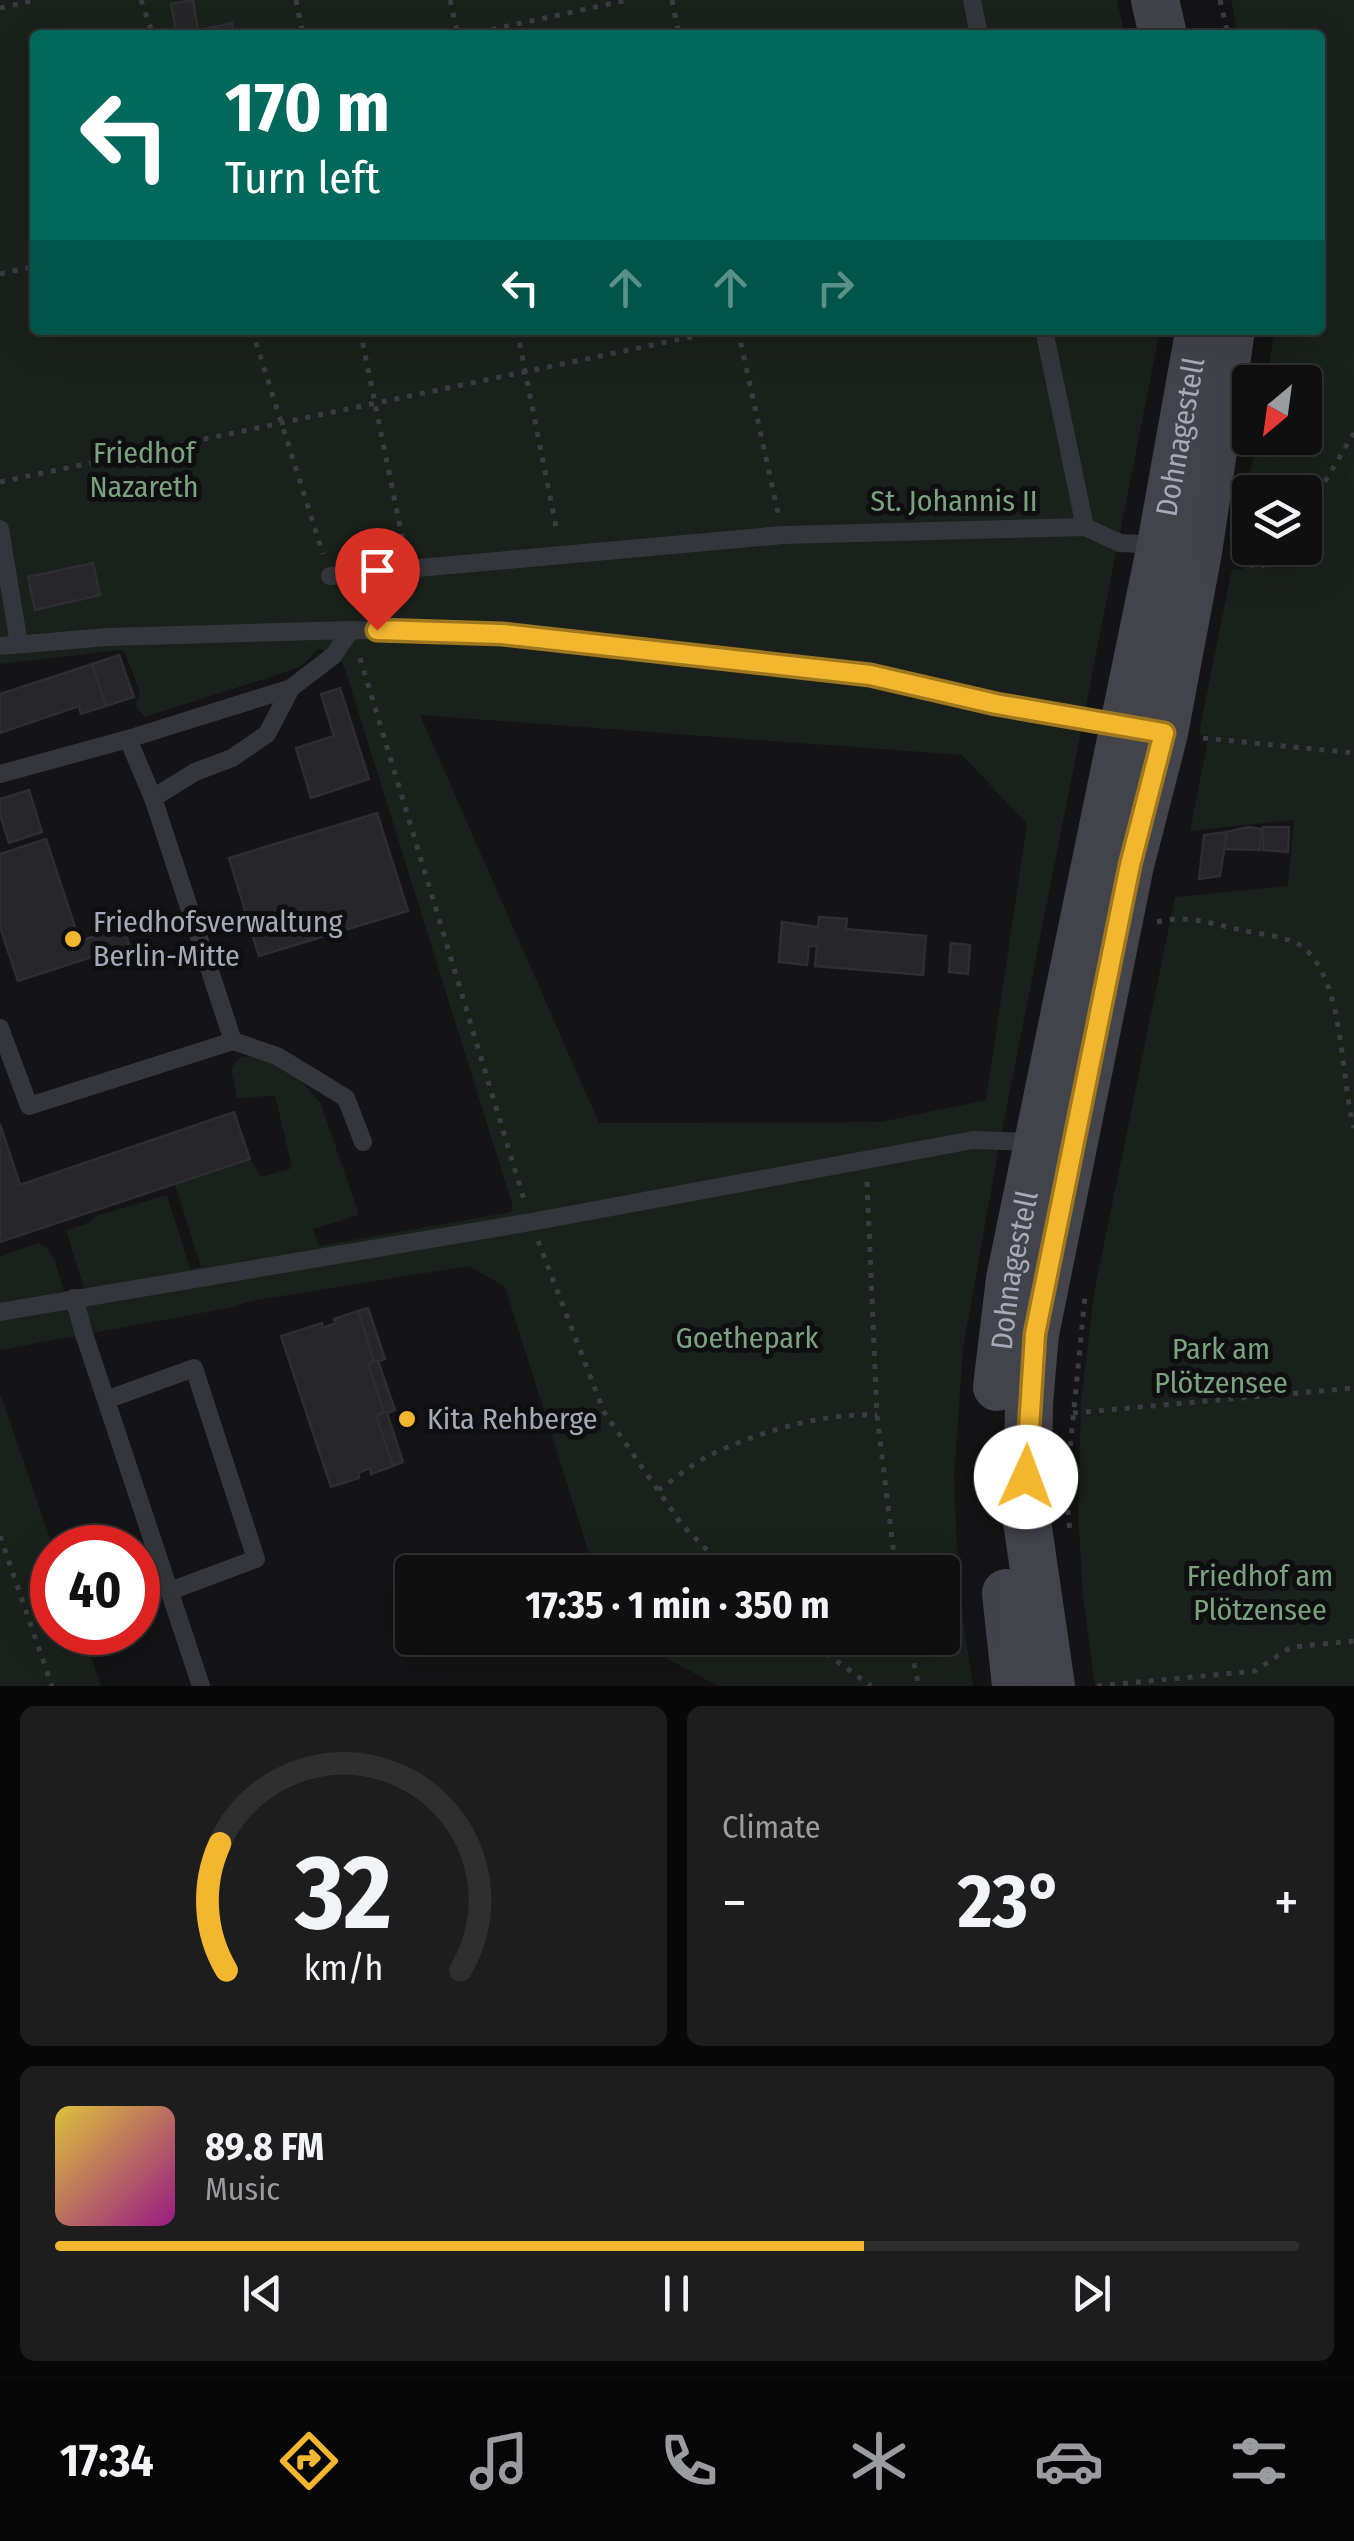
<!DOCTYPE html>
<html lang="en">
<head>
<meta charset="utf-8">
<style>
  :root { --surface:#0f0f10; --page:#1d1d1e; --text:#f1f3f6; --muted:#9b9c9f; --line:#2f2f30; --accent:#f3b72f }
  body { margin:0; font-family:"Fira Sans Condensed",sans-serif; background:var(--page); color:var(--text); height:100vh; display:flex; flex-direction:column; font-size:38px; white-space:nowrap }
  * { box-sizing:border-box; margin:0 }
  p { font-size:32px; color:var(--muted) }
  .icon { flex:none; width:55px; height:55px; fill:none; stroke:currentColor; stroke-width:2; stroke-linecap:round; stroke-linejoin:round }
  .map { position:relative; height:1686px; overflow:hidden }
  .drawer { display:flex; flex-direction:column; gap:20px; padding:20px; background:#080809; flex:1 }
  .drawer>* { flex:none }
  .top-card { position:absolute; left:30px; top:30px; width:1295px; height:305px; border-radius:10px; box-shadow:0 10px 40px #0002,0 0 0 2px var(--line); background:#00695c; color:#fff; overflow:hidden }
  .needle { width:65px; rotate:209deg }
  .fabs { position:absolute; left:1232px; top:365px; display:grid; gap:20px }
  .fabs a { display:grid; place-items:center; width:90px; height:90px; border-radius:10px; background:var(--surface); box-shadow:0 10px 40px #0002,0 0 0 2px var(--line); font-size:50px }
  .speed { position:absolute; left:30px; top:1525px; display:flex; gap:20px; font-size:50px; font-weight:700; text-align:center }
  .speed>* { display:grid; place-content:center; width:130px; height:130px; border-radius:50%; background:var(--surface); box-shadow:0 10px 40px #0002,0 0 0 2px var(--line); line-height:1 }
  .speed .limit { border:15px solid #d22; background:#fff; color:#111 }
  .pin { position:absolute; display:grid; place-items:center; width:85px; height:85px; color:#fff; margin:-102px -42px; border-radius:50% 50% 50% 0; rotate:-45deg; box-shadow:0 0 10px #0007 }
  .pin .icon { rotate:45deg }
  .me { position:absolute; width:110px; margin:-55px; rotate:2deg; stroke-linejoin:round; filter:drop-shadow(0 0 8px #0008) }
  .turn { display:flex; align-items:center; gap:35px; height:210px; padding:0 30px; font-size:45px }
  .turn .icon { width:130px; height:130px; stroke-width:2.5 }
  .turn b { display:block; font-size:70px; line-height:85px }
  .lanes { display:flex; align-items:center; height:95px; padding:0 30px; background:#0003; justify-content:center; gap:50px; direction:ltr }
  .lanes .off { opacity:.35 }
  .big { font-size:75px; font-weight:700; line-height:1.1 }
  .drawer .widget { flex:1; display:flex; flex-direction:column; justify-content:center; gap:15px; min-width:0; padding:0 35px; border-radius:15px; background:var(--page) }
  .drawer .dial { align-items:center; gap:0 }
  .dial svg { height:260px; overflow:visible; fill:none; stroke:var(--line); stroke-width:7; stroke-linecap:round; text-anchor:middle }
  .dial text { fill:var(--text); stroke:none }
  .song { display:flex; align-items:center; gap:30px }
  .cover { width:120px; height:120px; border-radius:15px; background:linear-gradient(135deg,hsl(50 70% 55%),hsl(310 70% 35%)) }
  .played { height:10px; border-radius:5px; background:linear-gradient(90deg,var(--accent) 65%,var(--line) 65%) }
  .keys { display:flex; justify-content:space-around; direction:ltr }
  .heat { display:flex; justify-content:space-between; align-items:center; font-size:55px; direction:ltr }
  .drawer .tiles { flex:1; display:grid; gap:20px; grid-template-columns:1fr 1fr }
  .widget:last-child { grid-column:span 2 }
  .trip { position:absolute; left:395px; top:1555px; width:565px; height:100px; border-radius:10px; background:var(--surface); box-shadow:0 10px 40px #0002,0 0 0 2px var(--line); font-weight:700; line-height:100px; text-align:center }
  .dock { display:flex; height:160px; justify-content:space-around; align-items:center; background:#060606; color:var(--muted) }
  .dock .icon { width:70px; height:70px }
  .dock .selected { color:var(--accent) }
  .dock b { font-size:45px; color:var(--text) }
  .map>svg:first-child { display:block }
  .green { fill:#1a201b; fill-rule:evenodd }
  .building { fill:#27272a; stroke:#2e2e32; stroke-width:2.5 }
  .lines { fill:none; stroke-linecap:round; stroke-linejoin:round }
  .path { stroke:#3b3c42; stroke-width:5; stroke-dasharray:5 8; stroke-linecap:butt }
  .lane { stroke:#35363b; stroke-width:18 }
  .secondary { stroke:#43444b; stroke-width:48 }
  .route-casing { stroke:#9e771f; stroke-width:25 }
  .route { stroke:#f3b72f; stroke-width:18 }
  .poi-dot { fill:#f3b72f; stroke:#0f0f11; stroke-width:4 }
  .labels { text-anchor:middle; stroke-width:10; stroke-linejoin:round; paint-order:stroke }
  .street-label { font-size:30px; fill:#a5aab6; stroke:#0f0f11 }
  .park-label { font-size:30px; fill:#7ca180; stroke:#0f0f11 }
  .poi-label { font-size:30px; fill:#a5aab6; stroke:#0f0f11; text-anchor:start }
</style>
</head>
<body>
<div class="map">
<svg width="1354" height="1686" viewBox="0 0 1354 1686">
  <rect width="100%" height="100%" fill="#141416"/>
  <!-- green -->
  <g class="green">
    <path d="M0,0H1117L1125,35H35V330H1160L999,1146L963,1349L954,1478L959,1591L973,1686H718L629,1638H942V1572H595L505,1287L469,1266L251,1301L234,1307L0,1350V1257L3,1255L38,1243C56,1249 58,1274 64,1291L84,1288L66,1230L89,1223L96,1216L167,1195L190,1269L201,1267L175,1184L250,1159L261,1177L292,1168L275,1095L237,1099L231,1068L240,1057L265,1055L297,1077L311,1092L321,1104L359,1215L313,1229L319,1246L511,1212L513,1207L343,663L319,648L301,666L286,672L145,717L135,706L140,692L125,653L121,650L0,664ZM420,715L962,755L1027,824L986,1100L880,1122L599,1123Z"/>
    <path d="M1231,0H1354V1686H1095L1083,1596L1078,1513L1081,1403L1094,1293L1175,897L1288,886L1294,820L1190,831L1209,735L1199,734L1232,569L1242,570L1244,558L1234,556L1257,438H1305V382H1267L1274,330H1320V35H1238ZM1250,492H1305V548H1250Z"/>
    <path d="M0,1393L53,1547L52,1632L83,1633L101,1686H0Z"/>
  </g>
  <!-- building -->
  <g class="building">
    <path d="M193,0L198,30L191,32L192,35H177L171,4Z"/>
    <path d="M232,23L234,35H192L191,32Z"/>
    <path d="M93,563L100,595L35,610L28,577Z"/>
    <path d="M119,655L134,697L106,706L92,664Z"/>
    <path d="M92,664L106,706L81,714L79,706L0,733V694Z"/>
    <path d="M340,688L369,779L311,798L296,748L334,736L321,694Z"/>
    <path d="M29,790L42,832L9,843L0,815V799Z"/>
    <path d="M377,813L408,911L259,956L229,858Z"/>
    <path d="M1248,827L1261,829L1260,850L1224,849L1227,832Z"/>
    <path d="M1263,827H1289L1288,852L1263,850Z"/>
    <path d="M1227,832L1220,876L1199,879L1204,835Z"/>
    <path d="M46,839L78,936L72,939L73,943L124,927L129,945L18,981L0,927V854Z"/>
    <path d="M819,917L847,919L846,929L926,936L923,975L815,966L817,946H809L807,965L779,962L782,922L818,927Z"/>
    <path d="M951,943L970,945L968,974L949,972Z"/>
    <path d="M234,1112L250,1159L0,1242V1124L20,1185Z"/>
    <path d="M368,1308L385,1359L378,1361L395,1410L387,1413L403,1462L393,1466L376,1415L384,1412L368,1363L374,1361L358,1311Z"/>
    <path d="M358,1311L374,1361L368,1363L384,1412L376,1415L393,1466L371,1474L370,1468L358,1473L359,1478L331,1487L281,1336L322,1323L323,1328L336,1323L334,1319Z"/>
  </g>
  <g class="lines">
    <!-- path -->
    <g class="path">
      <path d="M141,0L153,35"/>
      <path d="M296,0L303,35"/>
      <path d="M450,0L458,35"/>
      <path d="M672,0L679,35"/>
      <path d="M1220,0L1228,35"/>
      <path d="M0,8L36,0"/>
      <path d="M466,35L628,0"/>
      <path d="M0,274L35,266"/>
      <path d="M252,330L323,554"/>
      <path d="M360,330L404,546"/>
      <path d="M517,330L557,532"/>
      <path d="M738,330L778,513"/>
      <path d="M0,482L724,330"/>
      <path d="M1305,515L1354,433"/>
      <path d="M1236,562L1261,567L1285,548"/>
      <path d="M360,658L525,1203"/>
      <path d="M1203,738L1354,753"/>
      <path d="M1157,922C1185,914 1213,924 1241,930C1259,934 1286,936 1301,946C1345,977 1340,1079 1354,1128"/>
      <path d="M867,1182L877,1415L896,1572"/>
      <path d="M538,1241L604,1412L682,1525L729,1572"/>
      <path d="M1073,1413L1354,1388"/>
      <path d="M1069,1459L1085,1296"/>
      <path d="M658,1490C675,1479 692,1464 710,1455C761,1431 821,1413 877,1415"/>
      <path d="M1068,1510L1070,1534"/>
      <path d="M0,1536L52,1686"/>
      <path d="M805,1638L871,1686"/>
      <path d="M908,1638L919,1686"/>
      <path d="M1097,1686L1255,1671L1291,1647L1354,1641"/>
    </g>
    <!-- lane -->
    <g class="lane">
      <path d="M972,0L979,35"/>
      <path d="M1044,330L1085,527"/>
      <path d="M0,529L19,644"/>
      <path d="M330,576L783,535L1085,527L1120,543L1159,545"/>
      <path d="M0,646L108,637L351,630L502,634L870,675L996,704L1124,726"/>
      <path d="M0,774L128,739L291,688L333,656L351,630"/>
      <path d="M153,798L195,772L232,758L267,734L291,688"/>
      <path d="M0,1028L29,1106L233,1041L153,798L128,739"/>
      <path d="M233,1041L277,1056L346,1098L363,1142"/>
      <path d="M74,1298L84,1334L201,1686"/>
      <path d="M0,1312L531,1222L973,1140L1034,1142"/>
      <path d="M106,1400L194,1368L256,1559L170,1591"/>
    </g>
    <!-- secondary -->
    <g class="secondary">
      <path d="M1155,0L1163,35"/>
      <path id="s1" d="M997,1387L1010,1279L1161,545L1199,333"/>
      <path d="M1006,1593L1016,1686"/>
      <path d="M1051,1686L1027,1521L1029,1403L1035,1334L1130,865L1164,733L1198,552L1231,330"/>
    </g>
  </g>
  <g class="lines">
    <defs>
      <path id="route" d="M377,630L502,634L870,675L996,704L1164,733L1130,865L1035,1334L1026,1477"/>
    </defs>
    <!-- route casing -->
    <use href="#route" class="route-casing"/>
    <!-- route -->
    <use href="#route" class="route"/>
  </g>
  <!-- markers -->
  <g class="poi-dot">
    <circle cx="73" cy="939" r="10"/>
    <circle cx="407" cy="1419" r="10"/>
  </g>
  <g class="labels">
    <!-- street labels -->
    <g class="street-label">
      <text dy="10" stroke="none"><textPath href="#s1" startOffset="968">Dohnagestell</textPath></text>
      <text dy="10" stroke="none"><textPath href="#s1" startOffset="118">Dohnagestell</textPath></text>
    </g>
    <!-- park labels -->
    <g class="park-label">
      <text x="144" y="463">Friedhof<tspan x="144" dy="34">Nazareth</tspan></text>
      <text x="954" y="511">St. Johannis II</text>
      <text x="747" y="1348">Goethepark</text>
      <text x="1221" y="1359">Park am<tspan x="1221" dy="34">Plötzensee</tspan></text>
      <text x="1260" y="1586">Friedhof am<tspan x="1260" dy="34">Plötzensee</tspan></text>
    </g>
    <!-- poi labels -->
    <g class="poi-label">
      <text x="93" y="932">Friedhofsverwaltung<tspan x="93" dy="34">Berlin-Mitte</tspan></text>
      <text x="427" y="1429">Kita Rehberge</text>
    </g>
  </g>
</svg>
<div class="fabs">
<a><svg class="needle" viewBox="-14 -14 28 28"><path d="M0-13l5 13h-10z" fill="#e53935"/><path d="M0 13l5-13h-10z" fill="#9b9c9f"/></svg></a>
<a><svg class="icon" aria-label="layers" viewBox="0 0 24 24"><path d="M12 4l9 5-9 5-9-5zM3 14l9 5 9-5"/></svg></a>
</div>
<div class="speed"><div class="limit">40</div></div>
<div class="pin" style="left:377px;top:630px;background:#d93025"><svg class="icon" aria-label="arrive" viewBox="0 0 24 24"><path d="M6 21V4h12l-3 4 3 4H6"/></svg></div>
<svg class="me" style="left:1026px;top:1477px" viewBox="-20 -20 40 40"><circle r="19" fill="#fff"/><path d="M0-13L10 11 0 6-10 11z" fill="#f3b72f"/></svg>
<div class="trip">17:35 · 1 min · 350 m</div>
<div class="top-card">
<div class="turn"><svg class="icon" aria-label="left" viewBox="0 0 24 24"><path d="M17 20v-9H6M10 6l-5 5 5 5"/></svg><div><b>170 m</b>Turn left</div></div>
<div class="lanes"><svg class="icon" aria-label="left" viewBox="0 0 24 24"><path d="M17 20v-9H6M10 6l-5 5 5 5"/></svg><svg class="icon off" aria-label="ahead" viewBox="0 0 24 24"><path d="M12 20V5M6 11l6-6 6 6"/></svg><svg class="icon off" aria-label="ahead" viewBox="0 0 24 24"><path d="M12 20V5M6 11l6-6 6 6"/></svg><svg class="icon off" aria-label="right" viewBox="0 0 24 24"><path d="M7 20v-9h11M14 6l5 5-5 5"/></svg></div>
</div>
</div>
<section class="drawer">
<div class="tiles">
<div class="widget dial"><svg viewBox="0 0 100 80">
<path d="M14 69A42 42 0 1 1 86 69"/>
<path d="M14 69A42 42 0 0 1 12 30" stroke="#f3b72f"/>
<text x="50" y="56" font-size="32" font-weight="700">32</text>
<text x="50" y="72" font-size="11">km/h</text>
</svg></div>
<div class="widget"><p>Climate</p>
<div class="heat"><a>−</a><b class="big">23°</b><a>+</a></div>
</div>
<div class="widget">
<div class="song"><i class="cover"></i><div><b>89.8 FM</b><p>Music</p></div></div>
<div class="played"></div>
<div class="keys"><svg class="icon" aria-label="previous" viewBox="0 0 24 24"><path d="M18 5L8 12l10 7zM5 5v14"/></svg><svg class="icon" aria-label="pause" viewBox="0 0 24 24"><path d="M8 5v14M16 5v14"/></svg><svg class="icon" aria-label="next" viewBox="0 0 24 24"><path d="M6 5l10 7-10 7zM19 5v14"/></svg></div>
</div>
</div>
</section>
<nav class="dock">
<b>17:34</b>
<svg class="icon selected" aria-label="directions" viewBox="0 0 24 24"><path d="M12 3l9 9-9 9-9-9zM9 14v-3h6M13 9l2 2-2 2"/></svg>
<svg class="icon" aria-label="music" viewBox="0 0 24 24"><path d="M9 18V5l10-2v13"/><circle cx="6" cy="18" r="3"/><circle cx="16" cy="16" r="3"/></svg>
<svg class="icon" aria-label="phone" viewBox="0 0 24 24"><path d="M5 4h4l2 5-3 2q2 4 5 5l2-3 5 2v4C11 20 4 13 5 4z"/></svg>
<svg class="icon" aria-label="climate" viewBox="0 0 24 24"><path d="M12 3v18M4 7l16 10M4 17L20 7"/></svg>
<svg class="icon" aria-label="car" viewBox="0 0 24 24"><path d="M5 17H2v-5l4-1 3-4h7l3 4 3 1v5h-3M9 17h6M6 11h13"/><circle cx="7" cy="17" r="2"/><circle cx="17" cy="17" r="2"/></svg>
<svg class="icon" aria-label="filters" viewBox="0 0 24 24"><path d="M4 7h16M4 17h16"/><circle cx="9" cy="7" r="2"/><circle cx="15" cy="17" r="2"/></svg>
</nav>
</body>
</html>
